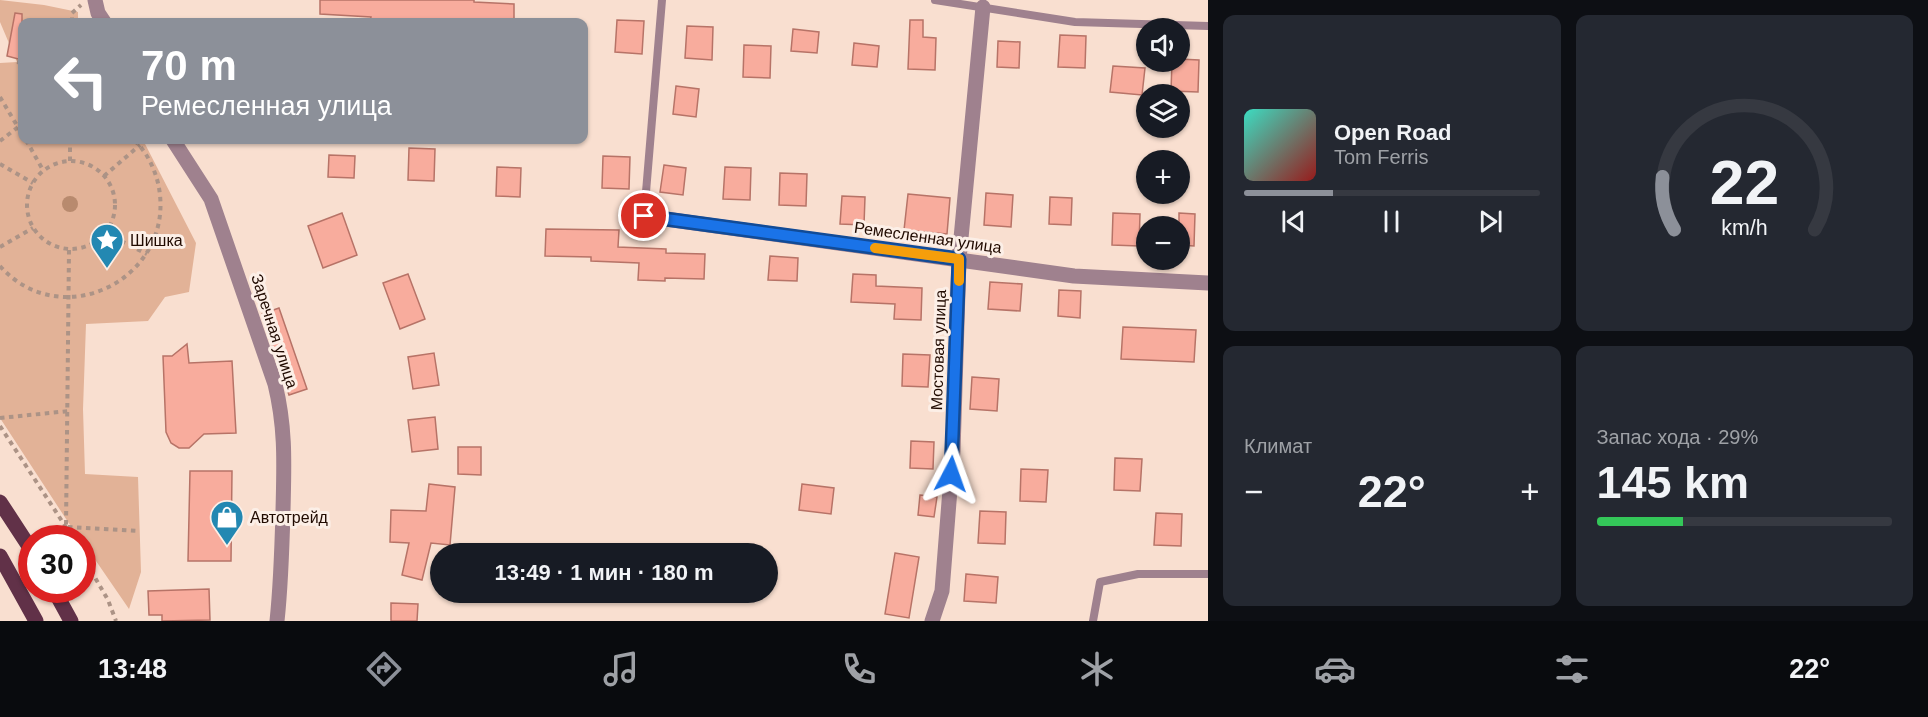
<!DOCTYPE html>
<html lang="ru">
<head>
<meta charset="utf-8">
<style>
  :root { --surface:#171b24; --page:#242831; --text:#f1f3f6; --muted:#9ea1a6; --line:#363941; --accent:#8c9099 }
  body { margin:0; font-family:Helvetica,sans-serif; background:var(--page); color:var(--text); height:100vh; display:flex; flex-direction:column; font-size:22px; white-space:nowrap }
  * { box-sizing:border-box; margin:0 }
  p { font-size:20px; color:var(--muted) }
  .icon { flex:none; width:33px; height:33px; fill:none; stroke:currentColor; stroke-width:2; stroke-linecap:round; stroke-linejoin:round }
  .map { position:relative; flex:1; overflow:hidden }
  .details { display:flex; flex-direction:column; gap:15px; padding:15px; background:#0d0f14; width:720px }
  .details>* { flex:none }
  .hud { position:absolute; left:18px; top:18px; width:570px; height:126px; border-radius:12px; box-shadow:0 2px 4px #0004; background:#8c9099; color:#fff; overflow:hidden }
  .fabs { position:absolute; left:1136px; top:18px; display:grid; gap:12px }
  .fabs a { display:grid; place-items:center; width:54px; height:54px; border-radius:50%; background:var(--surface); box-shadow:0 2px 4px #0004; font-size:30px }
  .speed { position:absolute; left:18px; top:525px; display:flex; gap:12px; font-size:30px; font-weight:700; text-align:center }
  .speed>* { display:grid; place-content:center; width:78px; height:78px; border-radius:50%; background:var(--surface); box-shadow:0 2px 4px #0004; line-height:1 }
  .speed .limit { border:9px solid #d22; background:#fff; color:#111 }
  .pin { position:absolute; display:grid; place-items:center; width:51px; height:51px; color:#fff; margin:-26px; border:3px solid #fff; border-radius:50%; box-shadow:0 2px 6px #0007 }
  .me { position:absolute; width:66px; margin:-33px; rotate:4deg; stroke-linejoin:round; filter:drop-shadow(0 0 4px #0008) }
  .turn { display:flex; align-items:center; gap:21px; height:126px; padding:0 24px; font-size:27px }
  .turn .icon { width:78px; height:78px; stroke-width:2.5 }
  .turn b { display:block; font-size:42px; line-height:51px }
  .big { font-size:45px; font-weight:600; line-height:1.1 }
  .details .card { flex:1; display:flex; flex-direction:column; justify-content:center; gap:9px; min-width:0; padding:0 21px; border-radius:12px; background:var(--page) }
  .details .dial { align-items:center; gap:0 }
  .dial svg { height:156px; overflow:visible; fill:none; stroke:var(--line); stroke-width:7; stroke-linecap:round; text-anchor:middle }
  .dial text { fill:var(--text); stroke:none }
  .song { display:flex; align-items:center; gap:18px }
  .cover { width:72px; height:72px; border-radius:9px; background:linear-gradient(135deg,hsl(170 70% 55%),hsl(0 70% 35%)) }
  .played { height:6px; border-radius:3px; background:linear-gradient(90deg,var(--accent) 30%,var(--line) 30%) }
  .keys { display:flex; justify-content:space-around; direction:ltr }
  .heat { display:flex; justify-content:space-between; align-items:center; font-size:33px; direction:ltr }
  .charge { height:9px; border-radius:4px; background:linear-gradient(90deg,#34c759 29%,var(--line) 0) }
  .details .tiles { flex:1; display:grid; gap:15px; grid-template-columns:repeat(2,1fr) }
  .trip { position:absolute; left:430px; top:543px; width:348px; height:60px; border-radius:30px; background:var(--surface); box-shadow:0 2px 4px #0004; font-weight:600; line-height:60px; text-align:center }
  .tabs { display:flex; height:96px; justify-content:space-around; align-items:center; background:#090b0e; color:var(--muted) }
  .tabs .icon { width:42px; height:42px }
  .tabs .on { color:var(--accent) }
  .tabs b { font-size:27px; color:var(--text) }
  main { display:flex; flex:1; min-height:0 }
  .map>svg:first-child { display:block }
  .green { fill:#e2b297 }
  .building { fill:#f8ac9d; stroke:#b77367; stroke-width:1.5 }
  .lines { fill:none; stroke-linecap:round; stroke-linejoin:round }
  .path { stroke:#ac9386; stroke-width:4; stroke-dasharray:4.5 4.5; stroke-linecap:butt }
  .lane { stroke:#9f818e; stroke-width:8 }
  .street { stroke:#9f818e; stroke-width:15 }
  .primary { stroke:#613148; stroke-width:15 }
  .tree { fill:#b88a6e }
  .route-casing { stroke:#114b97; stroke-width:15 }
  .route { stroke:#1a73e8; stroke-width:10 }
  .slow { stroke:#f59e0b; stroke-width:10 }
  .labels { text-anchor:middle; stroke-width:6; stroke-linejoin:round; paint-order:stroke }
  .street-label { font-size:16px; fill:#200a00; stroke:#fcefe7 }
  .poi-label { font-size:16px; fill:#200a00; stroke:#fcefe7; text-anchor:start }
</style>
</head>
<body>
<main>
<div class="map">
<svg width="1208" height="621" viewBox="0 0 1208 621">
  <rect width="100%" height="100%" fill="#f9dfd0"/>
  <!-- green -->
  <path class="green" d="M0,0L44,5L78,12V22H22V140H143L196,243L189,292L165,297L148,321L86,324L83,409L85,474L138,477L141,572L129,609L83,542L82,538H80L68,522L0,418V63L17,62L0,22Z"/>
  <!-- building -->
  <g class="building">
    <path d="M320,0H474V2L514,4V22H370L371,17L320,14Z"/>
    <path d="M15,13L22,14V60L7,56Z"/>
    <path d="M617,20L644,21L642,54L615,52Z"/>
    <path d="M910,20H923V37L936,38L935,70L908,69Z"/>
    <path d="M687,26L713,27L712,60L685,58Z"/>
    <path d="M793,29L819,32L817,53L791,51Z"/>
    <path d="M1060,35L1086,36L1085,68L1058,67Z"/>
    <path d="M998,41L1020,42L1019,68L997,67Z"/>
    <path d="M854,43L879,46L877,67L852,65Z"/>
    <path d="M744,45L771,46L770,78L743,77Z"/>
    <path d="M1179,59L1199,60L1198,92L1171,91L1172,62H1179Z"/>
    <path d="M1113,66L1145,68L1142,95L1110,92Z"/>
    <path d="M676,86L699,89L696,117L673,114Z"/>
    <path d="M409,148L435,149L434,181L408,180Z"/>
    <path d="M329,155L355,156L354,178L328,177Z"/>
    <path d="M603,156L630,157L629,189L602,188Z"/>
    <path d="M664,165L686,168L683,195L660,192Z"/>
    <path d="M497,167L521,168L520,197L496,196Z"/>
    <path d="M725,167L751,168L750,200L723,199Z"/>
    <path d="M780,173L807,174L806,206L779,205Z"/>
    <path d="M986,193L1013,195L1011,227L984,225Z"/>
    <path d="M908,194L950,198L947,234L904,230Z"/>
    <path d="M842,196L865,197L864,225L840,224Z"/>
    <path d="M1050,197L1072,198L1071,225L1049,224Z"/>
    <path d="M342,213L357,255L323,268L308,226Z"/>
    <path d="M1113,213L1140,214L1139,246L1112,245Z"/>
    <path d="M1179,213L1195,214L1194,246L1179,245Z"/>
    <path d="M546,229L619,230L618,247L666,249V253L705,254L704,279L665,278V281L638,280L639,263L591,261V257L545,256Z"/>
    <path d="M770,256L798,258L797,281L768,280Z"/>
    <path d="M408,274L425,319L400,329L383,283Z"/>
    <path d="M853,274L876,275V286L922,288L921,320L894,319L895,304L851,302Z"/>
    <path d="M990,282L1022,284L1020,311L988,309Z"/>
    <path d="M1059,290L1081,291L1080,318L1058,316Z"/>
    <path d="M279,308L307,389L289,395L262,314Z"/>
    <path d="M1123,327L1196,330L1194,362L1121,359Z"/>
    <path d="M187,344L189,363L232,361L236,433L204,434L189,448H179L171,443L166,432L163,356H172Z"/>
    <path d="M434,353L439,385L413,389L408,357Z"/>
    <path d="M903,354L930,355L928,387L902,386Z"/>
    <path d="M972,377L999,379L997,411L970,409Z"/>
    <path d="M435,417L438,449L412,452L408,420Z"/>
    <path d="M911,441L934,442L933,469L910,468Z"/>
    <path d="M458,447H481V475L458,474Z"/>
    <path d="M1115,458L1142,459L1140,491L1114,490Z"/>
    <path d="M1021,469L1048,470L1046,502L1020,501Z"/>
    <path d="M190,471H232L231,561H188Z"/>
    <path d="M429,484L455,487L450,545L431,543L422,580L402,575L409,543L390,542L391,510L426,511Z"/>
    <path d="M802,484L834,488L831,514L799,510Z"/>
    <path d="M920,495L937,497L934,517L918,515Z"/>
    <path d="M980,511L1006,512L1005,544L978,543Z"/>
    <path d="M1156,513L1182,514L1181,546L1154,545Z"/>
    <path d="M895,553L919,557L909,618L885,614Z"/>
    <path d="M966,574L998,577L996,603L964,601Z"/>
    <path d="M209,589L210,620L162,621V615H149L148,591Z"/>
    <path d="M391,603L418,604L417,621H391Z"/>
  </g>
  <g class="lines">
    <!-- path -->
    <g class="path">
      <path d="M72,22V13L81,5"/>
      <path d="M17,62L22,63"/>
      <path d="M0,97L22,134"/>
      <path d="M26,140L43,170"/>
      <path d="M0,141L22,124"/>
      <path d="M70,161V140"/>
      <circle cx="71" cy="205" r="44"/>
      <path d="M0,164L33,183"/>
      <path d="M104,176L140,145"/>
      <path d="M105,233L147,254"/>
      <path d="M0,247L33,228"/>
      <path d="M69,250L66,527L139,531"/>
      <path d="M0,266C63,337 179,276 158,183C154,167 146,151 134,140"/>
      <path d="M0,418L69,411"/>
      <path d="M0,426L73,538"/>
      <path d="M82,555L108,600L116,621"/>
    </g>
    <!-- lane -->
    <g class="lane">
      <path d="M935,0L1075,22L1208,26"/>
      <path d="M644,216L662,0"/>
      <path d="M1093,621L1100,582L1138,574H1208"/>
    </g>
    <!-- street -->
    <g class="street">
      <path d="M95,0L98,13L104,22"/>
      <path d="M173,140L211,199L275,384C286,429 284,465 283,511C282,548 281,584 277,621"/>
      <path d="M644,216L1074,276L1208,283"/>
      <path d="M932,621L942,591L953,451L959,259L983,7"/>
    </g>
    <!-- primary -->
    <g class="primary">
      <path d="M0,502L32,551"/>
      <path d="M0,556L36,621"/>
      <path d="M54,590L71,621"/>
    </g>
  </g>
  <!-- trees -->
  <circle class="tree" cx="70" cy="204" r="8"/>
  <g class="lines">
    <defs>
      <path id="route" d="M644,216L959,259L951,474"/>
    </defs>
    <!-- route casing -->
    <use href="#route" class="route-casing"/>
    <!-- route -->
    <use href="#route" class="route"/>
    <!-- slow -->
    <path class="slow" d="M875,248L959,259V281"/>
  </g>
  <!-- icons -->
  <defs>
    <symbol id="sight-pin" viewBox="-11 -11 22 30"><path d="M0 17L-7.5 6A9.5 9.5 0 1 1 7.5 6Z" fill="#2388b2" stroke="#fcefe7"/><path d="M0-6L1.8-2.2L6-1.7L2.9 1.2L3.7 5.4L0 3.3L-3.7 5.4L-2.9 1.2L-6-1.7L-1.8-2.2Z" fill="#fff"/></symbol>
    <symbol id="shop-pin" viewBox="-11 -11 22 30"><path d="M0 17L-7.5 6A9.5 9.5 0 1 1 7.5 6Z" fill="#2388b2" stroke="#fcefe7"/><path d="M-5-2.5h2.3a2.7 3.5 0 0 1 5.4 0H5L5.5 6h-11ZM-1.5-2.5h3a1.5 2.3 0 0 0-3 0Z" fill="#fff"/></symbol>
  </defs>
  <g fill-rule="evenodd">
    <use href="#sight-pin" x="88" y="221" width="38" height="52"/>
    <use href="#shop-pin" x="208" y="498" width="38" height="52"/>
  </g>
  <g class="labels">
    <!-- street labels -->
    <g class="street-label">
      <text transform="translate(928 237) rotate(8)" y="6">Ремесленная улица</text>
      <text transform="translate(275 331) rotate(72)" y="6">Заречная улица</text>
      <text transform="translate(938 350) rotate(-88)" y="6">Мостовая улица</text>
    </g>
    <!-- poi labels -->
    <g class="poi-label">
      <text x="130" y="246">Шишка</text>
      <text x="250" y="523">Автотрейд</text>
    </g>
  </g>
</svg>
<div class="fabs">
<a><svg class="icon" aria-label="sound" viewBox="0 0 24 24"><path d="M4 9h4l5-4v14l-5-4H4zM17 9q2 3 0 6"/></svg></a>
<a><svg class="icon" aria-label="layers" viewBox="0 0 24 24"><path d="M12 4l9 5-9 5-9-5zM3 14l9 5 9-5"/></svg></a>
<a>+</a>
<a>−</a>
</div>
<div class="speed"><div class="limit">30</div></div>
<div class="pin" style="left:644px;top:216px;background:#d93025"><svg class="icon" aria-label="arrive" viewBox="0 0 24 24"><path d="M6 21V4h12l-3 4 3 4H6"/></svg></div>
<svg class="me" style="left:951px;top:474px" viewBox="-20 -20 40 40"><path d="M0-17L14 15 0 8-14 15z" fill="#1a73e8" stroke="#fff" stroke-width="4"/></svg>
<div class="trip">13:49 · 1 мин · 180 m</div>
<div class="hud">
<div class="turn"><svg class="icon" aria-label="left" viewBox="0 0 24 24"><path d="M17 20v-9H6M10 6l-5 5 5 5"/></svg><div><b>70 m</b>Ремесленная улица</div></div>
</div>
</div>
<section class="details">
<div class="tiles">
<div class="card">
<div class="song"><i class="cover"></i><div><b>Open Road</b><p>Tom Ferris</p></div></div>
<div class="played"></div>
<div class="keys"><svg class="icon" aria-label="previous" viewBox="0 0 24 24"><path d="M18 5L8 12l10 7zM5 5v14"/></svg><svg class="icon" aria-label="pause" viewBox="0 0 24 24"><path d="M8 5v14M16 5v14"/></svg><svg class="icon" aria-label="next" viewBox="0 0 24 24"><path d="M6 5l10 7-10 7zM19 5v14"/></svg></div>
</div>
<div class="card dial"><svg viewBox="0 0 100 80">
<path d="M14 69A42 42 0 1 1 86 69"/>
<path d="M14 69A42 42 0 0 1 8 42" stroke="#8c9099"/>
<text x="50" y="56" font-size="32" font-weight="700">22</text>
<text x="50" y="72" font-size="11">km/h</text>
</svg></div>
<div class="card"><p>Климат</p>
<div class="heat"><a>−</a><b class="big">22°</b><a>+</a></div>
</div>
<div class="card"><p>Запас хода · 29%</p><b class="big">145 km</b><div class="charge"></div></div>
</div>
</section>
</main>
<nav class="tabs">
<b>13:48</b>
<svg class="icon on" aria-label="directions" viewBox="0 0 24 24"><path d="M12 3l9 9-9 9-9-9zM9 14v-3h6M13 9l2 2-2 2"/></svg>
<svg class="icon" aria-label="music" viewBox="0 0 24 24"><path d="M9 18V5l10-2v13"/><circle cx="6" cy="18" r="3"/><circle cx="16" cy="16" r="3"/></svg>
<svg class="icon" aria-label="phone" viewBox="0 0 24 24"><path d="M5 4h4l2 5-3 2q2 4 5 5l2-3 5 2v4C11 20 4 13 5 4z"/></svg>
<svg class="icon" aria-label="climate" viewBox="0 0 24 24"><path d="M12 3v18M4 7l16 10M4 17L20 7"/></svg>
<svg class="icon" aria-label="car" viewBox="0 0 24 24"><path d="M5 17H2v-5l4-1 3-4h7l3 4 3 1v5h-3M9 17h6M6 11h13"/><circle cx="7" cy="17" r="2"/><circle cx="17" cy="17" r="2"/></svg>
<svg class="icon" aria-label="filters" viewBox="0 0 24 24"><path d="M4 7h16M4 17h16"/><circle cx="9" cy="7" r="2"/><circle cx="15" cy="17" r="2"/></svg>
<b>22°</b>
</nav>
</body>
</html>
